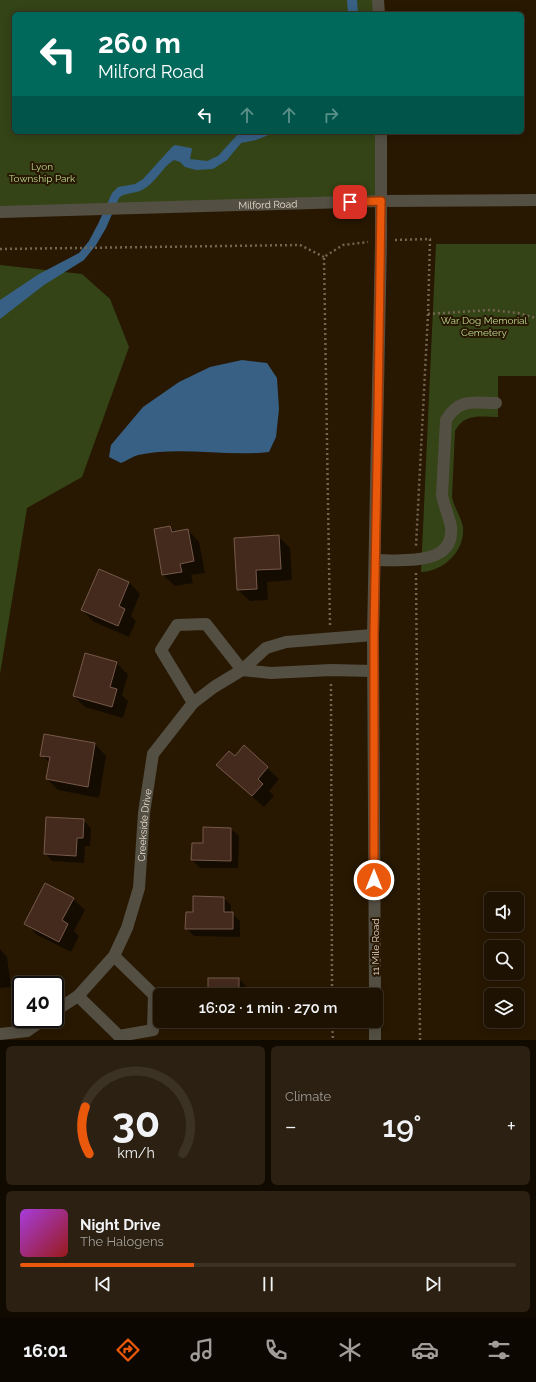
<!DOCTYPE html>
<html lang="en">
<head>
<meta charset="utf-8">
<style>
  :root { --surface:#1e1202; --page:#2b2011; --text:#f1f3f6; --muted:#a19e99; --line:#3c3224; --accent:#ea580c }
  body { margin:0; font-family:Raleway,sans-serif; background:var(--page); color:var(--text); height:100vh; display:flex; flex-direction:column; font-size:15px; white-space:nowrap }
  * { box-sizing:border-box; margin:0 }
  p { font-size:13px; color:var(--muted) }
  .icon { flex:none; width:22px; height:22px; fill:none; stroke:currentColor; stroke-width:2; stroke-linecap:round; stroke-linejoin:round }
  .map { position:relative; height:1040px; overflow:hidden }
  .details { display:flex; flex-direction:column; gap:6px; padding:6px; background:#100a01; flex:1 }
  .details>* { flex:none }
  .top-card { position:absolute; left:12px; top:12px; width:512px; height:122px; border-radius:6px; box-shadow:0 2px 10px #0003,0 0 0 1px var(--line); background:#00695c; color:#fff; overflow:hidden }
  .buttons { position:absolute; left:484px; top:892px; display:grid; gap:8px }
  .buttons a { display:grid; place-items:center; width:40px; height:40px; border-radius:6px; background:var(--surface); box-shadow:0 2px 10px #0003,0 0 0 1px var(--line); font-size:20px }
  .speed { position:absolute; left:12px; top:976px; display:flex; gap:8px; font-size:20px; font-weight:700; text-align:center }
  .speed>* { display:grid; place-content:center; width:52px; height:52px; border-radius:50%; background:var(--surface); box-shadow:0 2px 10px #0003,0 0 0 1px var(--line); line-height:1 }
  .speed .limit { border:2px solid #111; border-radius:6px; background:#fff; color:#111 }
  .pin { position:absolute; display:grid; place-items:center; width:34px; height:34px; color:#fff; margin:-17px; border-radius:8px; box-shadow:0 2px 6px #0006 }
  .me { position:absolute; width:44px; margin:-22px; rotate:0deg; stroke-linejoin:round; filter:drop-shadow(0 0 3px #0008) }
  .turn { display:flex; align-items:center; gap:14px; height:84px; padding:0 20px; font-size:18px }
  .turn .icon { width:52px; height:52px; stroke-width:2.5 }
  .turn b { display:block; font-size:28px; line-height:34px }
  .lanes { display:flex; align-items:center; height:38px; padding:0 20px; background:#0003; justify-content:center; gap:20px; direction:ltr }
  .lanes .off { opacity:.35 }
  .big { font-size:30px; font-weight:600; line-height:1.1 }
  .details .tile { flex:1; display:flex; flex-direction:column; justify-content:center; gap:6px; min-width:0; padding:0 14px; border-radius:6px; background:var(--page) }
  .details .dial { align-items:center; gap:0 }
  .dial svg { height:104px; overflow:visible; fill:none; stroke:var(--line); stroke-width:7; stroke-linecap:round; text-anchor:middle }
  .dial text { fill:var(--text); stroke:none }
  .song { display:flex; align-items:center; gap:12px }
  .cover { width:48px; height:48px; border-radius:6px; background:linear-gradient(135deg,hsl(280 70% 55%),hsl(0 70% 35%)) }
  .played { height:4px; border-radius:2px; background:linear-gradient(90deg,var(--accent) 35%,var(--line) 35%) }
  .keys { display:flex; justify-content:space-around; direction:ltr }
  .heat { display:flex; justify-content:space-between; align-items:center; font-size:22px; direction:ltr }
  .details .tiles { flex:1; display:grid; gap:6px; grid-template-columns:1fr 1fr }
  .tile:last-child { grid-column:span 2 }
  .trip { position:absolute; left:153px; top:988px; width:230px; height:40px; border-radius:6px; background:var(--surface); box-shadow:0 2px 10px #0003,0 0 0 1px var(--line); font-weight:600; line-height:40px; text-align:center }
  .tabs { display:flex; height:64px; justify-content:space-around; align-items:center; background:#0c0701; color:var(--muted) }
  .tabs .icon { width:28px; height:28px }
  .tabs .on { color:var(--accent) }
  .tabs b { font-size:18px; color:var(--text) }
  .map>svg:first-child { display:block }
  .green { fill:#344416 }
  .water { fill:#376084 }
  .shadow { fill:#0007 }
  .building { fill:#432a1d; stroke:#76594b }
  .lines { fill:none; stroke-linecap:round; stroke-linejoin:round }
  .path { stroke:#736552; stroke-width:2.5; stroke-dasharray:2 3; stroke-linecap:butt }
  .minor { stroke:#544f43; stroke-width:12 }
  .route-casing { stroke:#983908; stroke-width:10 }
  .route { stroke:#ea580c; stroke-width:7 }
  .labels { text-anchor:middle; stroke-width:4; stroke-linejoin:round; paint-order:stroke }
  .park-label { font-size:10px; fill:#bddb90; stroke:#281802 }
  .street-label { font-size:10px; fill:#e7dcce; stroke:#281802 }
</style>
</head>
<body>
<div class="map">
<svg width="536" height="1040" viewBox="0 0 536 1040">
  <rect width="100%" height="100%" fill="#281802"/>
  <!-- green -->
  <g class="green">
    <path d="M0,0H380V14H14V132H381V201L0,212Z"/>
    <path d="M436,244H536V376H498V417C480,417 465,413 455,431L452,497C454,508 461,516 463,527C465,551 444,571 421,572Z"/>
    <path d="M0,265L82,274L110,299L129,347L82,477L27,508L0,674Z"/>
  </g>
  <!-- water -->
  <g class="water">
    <path d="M347,0H357L358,14H348Z"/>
    <path d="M240,132L249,133L276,132L256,140L241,143L227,160L213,169L196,170L185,167L180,162L174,160C161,168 156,183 142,190C135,194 125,192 119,198L106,228L96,245L84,260L44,285L0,319V300L39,274L79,253L89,241L98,224L112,193L118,187L135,184L143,179L172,147L175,145L191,148L192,149L190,159L207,161L218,156Z"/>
    <path d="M242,360L267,363L277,378L279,409L276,437L269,452C225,457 181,446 138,455C132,457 126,461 121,463L109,457L111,445L143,407L179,382L210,367Z"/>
  </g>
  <!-- shadow -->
  <g class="shadow">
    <path d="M170,527L176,533L188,530L199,542L205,573L191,575L193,583L175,586L163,575L155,530Z"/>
    <path d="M278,536L290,548L292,580L267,582L268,600L250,601L238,590Z"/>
    <path d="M129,582L140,594L131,616L136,621L129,637L94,622L82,610Z"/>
    <path d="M86,654L117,663L128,675L122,695L128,701L123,718L85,707L74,696Z"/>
    <path d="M45,735L95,744L106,756L99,798L58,790L47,779L50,763L42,755Z"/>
    <path d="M244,747L279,779L269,791L274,796L264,807L229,776L235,758Z"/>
    <path d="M83,820L91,828L90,846H85L84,863L52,861L45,853Z"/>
    <path d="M231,829L239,836L238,868H200L192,860L204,844Z"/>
    <path d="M224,898L231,905V913L240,921V937L194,936L186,928L194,913Z"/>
    <path d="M73,899L85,910L74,931L79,936L71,952L37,935L26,923Z"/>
    <path d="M0,949L7,957L11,987L0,988Z"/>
    <path d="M239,979L247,987V995H205V992H209Z"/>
  </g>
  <!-- building -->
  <g class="building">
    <path d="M170,526L172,532L188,529L194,561L180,564L182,572L162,575L154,529Z"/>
    <path d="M279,535L281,569L256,570L257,589L237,590L234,538Z"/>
    <path d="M99,569L129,582L119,606L125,609L118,626L81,610Z"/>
    <path d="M85,653L117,662L110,687L117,689L112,707L73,696Z"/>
    <path d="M44,734L95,743L88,787L46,779L50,757L40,756Z"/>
    <path d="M244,745L268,767L258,779L263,784L252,796L216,765L229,751L235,756Z"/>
    <path d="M46,817L84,819L83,838H77L76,856L44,854Z"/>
    <path d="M203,827L231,828V861L191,860L192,843H203Z"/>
    <path d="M45,883L74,898L62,920L68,924L59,942L24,924Z"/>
    <path d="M193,896L224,897V912H233V929H185L186,912H193Z"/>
    <rect x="208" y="978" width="31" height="17"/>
  </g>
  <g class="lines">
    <!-- path -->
    <g class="path">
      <path d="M395,240L430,239L428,314L416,546"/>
      <path d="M0,249L300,245L324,257"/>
      <path d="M428,314L490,310L518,313L536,318"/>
      <path d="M416,573L420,1040"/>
      <path d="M330,625L324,257L343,245L368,242"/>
      <path d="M331,684L332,995"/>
      <path d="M332,1021L333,1040"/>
    </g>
    <!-- minor -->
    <g class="minor">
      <path d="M378,0L379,14"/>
      <path id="s1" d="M0,212L381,201L536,200"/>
      <path d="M375,560C400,560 455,567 451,527C449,516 444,506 442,495L446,420C459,398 473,403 496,403"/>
      <path d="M193,703L161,650L177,625L206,624L242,670L271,673L331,670L373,671"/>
      <path d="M375,995L373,635L381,240V132"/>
      <path d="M78,996L119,1036L153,1030L154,995L114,956"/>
      <path id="s2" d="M55,1011L78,996L114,956L127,928L139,888L144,813L153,754L193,703L214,687L242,670L266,648L286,642L373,635"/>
      <path d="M375,1021V1040"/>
      <path d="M0,1034L27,1031L44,1019"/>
    </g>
  </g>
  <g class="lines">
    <defs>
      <path id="route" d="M350,202L381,201L378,410L374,635V880"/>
    </defs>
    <!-- route casing -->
    <use href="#route" class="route-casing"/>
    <!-- route -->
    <use href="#route" class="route"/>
  </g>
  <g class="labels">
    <!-- park labels -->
    <g class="park-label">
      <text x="42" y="170">Lyon<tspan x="42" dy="12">Township Park</tspan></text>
      <text x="484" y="324">War Dog Memorial<tspan x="484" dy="12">Cemetery</tspan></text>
    </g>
    <!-- street labels -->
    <g class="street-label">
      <text dy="4" stroke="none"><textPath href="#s1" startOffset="268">Milford Road</textPath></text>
      <text dy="4" stroke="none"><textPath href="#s2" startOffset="217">Creekside Drive</textPath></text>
      <text transform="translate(375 947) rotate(-90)" y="4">11 Mile Road</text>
    </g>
  </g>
</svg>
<div class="buttons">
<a><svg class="icon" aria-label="sound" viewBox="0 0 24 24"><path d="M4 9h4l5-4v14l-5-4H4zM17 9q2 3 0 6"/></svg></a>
<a><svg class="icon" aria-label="search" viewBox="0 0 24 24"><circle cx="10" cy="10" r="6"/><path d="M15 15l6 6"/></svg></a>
<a><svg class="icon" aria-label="layers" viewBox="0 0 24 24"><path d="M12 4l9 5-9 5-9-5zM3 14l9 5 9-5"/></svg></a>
</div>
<div class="speed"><div class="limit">40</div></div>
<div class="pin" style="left:350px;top:202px;background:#d93025"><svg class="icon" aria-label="arrive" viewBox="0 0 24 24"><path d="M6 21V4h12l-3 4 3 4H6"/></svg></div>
<svg class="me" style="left:374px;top:880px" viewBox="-20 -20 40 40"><circle r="17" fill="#ea580c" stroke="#fff" stroke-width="3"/><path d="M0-11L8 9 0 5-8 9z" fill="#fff"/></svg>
<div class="trip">16:02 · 1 min · 270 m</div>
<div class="top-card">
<div class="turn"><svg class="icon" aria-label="left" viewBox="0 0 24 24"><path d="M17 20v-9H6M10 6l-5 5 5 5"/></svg><div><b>260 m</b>Milford Road</div></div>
<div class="lanes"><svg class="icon" aria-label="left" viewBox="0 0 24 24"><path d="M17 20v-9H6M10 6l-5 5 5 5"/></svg><svg class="icon off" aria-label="ahead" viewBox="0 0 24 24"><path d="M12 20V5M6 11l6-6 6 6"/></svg><svg class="icon off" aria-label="ahead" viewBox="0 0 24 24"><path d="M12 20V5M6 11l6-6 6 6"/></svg><svg class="icon off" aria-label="right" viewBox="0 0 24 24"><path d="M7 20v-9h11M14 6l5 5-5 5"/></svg></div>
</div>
</div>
<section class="details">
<div class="tiles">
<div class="tile dial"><svg viewBox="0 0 100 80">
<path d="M14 69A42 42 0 1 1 86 69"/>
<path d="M14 69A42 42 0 0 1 11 33" stroke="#ea580c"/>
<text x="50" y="56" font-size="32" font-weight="700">30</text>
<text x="50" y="72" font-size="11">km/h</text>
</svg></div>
<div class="tile"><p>Climate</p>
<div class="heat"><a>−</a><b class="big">19°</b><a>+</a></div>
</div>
<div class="tile">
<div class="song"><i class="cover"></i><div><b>Night Drive</b><p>The Halogens</p></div></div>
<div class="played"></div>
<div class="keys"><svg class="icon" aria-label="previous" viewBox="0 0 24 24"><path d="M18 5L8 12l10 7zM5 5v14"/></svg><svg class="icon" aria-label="pause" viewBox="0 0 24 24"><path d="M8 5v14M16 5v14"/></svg><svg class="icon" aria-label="next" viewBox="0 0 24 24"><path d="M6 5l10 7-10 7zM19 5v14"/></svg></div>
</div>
</div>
</section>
<nav class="tabs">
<b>16:01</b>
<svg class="icon on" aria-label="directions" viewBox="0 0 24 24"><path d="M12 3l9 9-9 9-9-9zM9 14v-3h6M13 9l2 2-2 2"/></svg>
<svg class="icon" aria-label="music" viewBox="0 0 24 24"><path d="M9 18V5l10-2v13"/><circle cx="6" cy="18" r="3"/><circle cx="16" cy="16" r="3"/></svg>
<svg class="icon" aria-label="phone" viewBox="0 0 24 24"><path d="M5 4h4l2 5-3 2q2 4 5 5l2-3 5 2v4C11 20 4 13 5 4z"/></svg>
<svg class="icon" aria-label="climate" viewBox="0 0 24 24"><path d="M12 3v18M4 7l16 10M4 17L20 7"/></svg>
<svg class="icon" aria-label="car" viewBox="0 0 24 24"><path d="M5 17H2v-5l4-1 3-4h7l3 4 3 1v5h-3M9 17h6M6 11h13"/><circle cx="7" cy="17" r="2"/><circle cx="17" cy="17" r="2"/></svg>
<svg class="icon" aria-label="filters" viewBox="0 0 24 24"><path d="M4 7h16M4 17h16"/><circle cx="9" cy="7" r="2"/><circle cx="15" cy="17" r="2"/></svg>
</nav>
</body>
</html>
